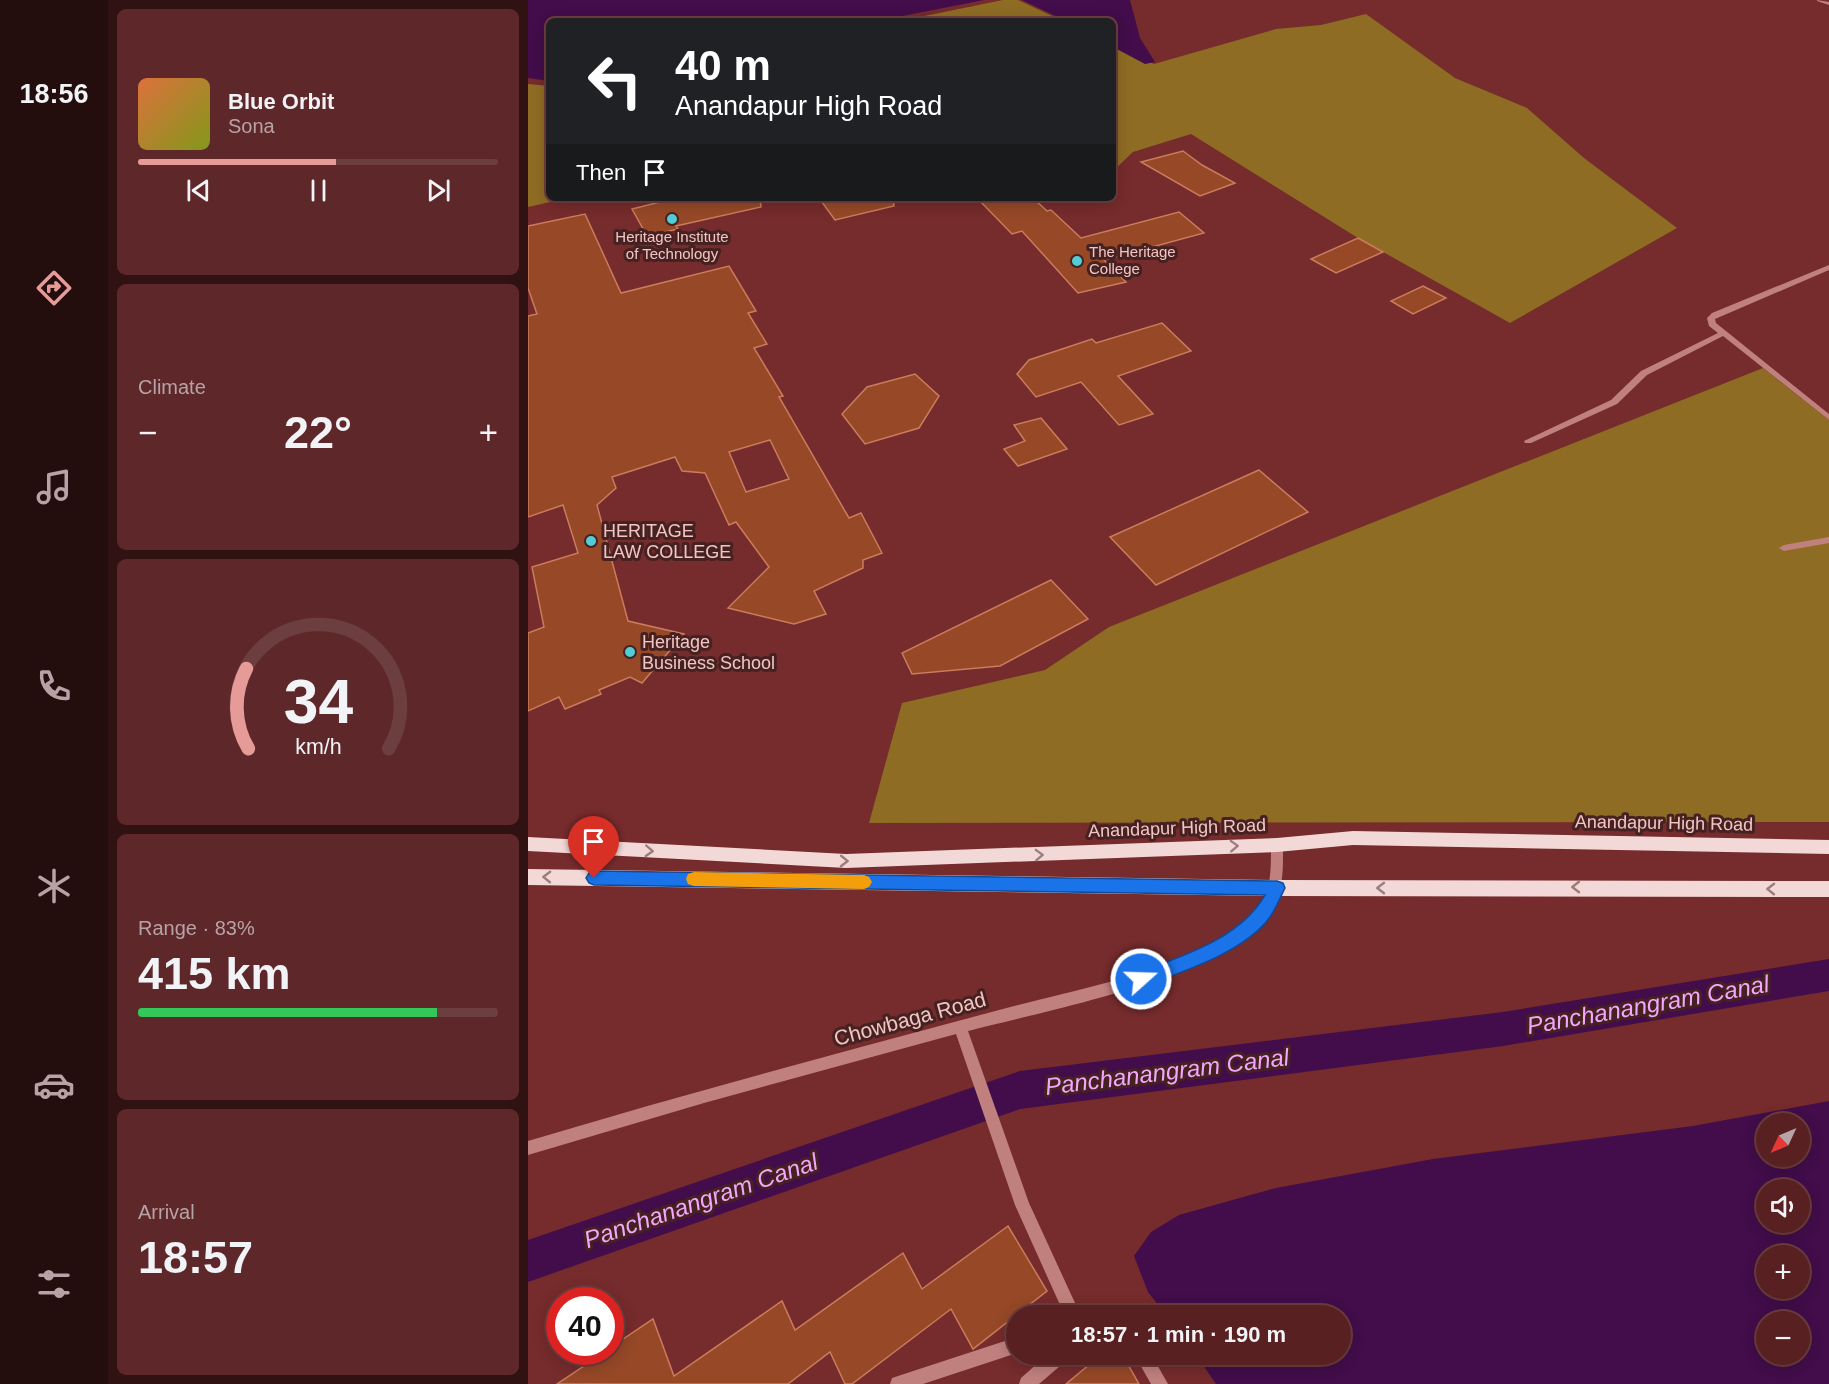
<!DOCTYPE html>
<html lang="en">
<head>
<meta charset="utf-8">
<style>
  :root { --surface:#582021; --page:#5e282a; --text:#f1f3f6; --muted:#b7a3a5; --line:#6d3e3f; --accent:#e69b98 }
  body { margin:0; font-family:Arial,sans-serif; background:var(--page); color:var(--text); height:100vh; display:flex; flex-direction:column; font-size:22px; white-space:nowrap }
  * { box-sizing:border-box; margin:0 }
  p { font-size:20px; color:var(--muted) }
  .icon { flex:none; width:33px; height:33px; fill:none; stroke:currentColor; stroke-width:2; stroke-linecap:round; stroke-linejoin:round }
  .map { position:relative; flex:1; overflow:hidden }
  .details { display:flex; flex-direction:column; gap:9px; padding:9px; background:#301212; width:420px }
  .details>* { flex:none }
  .top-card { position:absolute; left:18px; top:18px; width:570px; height:183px; border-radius:9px; box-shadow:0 3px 15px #0003,0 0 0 2px var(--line); background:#202124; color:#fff; overflow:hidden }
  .needle { width:39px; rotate:226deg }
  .fabs { position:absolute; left:1228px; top:1113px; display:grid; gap:12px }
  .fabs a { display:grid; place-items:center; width:54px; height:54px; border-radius:50%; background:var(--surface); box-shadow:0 3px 15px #0003,0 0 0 2px var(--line); font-size:30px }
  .speed { position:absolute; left:18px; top:1287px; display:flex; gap:12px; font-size:30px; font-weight:700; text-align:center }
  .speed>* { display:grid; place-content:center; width:78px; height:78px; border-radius:50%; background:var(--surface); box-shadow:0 3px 15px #0003,0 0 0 2px var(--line); line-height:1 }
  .speed .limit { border:9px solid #d22; background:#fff; color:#111 }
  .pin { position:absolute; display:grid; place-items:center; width:51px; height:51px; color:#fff; margin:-62px -26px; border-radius:50% 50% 50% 0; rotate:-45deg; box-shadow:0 0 6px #0007 }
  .pin .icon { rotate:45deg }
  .me { position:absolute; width:66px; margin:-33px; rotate:70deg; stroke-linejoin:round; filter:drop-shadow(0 0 4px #0008) }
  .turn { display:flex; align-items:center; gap:21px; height:126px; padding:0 30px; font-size:27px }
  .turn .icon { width:78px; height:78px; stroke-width:2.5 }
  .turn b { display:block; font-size:42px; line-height:51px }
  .then { display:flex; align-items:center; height:57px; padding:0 30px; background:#0003; gap:12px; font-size:22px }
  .big { font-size:45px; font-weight:700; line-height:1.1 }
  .details .widget { flex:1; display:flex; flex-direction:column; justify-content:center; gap:9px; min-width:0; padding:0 21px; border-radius:9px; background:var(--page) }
  .details .dial { align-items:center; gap:0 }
  .dial svg { height:156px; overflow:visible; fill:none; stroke:var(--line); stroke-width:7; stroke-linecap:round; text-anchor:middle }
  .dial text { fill:var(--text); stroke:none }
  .song { display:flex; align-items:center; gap:18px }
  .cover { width:72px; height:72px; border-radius:9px; background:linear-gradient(135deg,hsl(20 70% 55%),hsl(70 70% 35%)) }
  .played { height:6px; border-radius:3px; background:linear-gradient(90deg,var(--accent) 55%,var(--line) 55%) }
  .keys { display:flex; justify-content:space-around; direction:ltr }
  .heat { display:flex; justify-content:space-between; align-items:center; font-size:33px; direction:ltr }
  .charge { height:9px; border-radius:4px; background:linear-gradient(90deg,#34c759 83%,var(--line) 0) }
  .trip { position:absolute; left:478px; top:1305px; width:345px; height:60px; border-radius:30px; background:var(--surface); box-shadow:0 3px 15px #0003,0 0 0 2px var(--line); font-weight:700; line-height:60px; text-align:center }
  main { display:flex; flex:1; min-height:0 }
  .tabs { display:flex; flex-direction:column; width:108px; justify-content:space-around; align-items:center; background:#230d0d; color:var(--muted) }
  .tabs .icon { width:42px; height:42px }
  .tabs .on { color:var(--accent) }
  .tabs b { font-size:27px; color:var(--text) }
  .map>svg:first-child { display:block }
  .green { fill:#8e6c24 }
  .water { fill:#420d4a; fill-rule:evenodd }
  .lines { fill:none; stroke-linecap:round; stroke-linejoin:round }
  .canal { fill:#420d4a; fill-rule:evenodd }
  .building { fill:#964827; stroke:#ca7c5d; stroke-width:1.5; fill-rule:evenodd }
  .minor { fill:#c0817e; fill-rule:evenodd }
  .major { fill:#f2d8d6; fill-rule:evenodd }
  .oneway { stroke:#9c7d7c }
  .route { fill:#1a73e8; stroke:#114b97; stroke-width:1.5 }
  .slow { fill:#f59e0b }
  .poi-dot { fill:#52ccd5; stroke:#452221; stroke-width:2 }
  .labels { text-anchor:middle; stroke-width:6; stroke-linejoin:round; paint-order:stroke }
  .far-poi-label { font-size:15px; fill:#f3c5c2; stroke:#452221 }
  .poi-label { font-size:18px; fill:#f3c5c2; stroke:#452221; text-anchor:start }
  .street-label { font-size:18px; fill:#f3c5c2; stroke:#452221 }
  .near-street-label { font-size:21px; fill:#f3c5c2; stroke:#452221 }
  .near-water-label { font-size:24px; font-style:italic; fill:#f3a6fd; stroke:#452221 }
</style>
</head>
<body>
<main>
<nav class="tabs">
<b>18:56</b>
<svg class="icon on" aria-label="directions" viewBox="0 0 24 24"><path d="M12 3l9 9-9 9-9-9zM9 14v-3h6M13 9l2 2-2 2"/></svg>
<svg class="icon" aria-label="music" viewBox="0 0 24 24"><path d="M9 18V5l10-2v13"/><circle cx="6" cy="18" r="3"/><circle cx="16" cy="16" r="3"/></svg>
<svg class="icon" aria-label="phone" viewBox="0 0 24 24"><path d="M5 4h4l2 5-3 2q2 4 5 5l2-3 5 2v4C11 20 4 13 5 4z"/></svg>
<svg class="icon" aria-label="climate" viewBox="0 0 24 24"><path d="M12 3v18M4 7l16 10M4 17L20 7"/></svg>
<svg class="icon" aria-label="car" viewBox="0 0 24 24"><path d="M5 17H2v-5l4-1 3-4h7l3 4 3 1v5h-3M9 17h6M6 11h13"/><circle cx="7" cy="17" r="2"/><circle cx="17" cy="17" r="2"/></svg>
<svg class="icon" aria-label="filters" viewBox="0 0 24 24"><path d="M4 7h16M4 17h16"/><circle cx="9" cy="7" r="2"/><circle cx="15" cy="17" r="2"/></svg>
</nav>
<section class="details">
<div class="widget">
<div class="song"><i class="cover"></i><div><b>Blue Orbit</b><p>Sona</p></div></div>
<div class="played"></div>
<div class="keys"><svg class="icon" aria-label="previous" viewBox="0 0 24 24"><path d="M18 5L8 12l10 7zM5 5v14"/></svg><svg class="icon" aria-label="pause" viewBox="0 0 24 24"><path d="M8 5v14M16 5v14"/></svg><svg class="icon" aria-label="next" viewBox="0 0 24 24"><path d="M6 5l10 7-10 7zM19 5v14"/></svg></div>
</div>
<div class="widget"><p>Climate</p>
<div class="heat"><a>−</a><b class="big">22°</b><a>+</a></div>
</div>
<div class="widget dial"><svg viewBox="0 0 100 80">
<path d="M14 69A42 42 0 1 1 86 69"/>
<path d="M14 69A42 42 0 0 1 13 28" stroke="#e69b98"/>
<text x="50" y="56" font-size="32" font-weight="700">34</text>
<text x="50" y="72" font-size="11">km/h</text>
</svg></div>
<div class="widget"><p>Range · 83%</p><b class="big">415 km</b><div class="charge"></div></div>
<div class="widget"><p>Arrival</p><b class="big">18:57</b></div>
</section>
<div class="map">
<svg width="1301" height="1384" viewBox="0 0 1301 1384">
  <rect width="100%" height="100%" fill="#762b2c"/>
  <!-- green -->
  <g class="green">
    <path d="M475,0H490L535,21H372Z"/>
    <path d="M838,14L927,78L999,108L1056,158L1149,228L982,323L830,238L663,134L605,152L585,171V44L626,64L748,29L793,25Z"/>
    <path d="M0,84L21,86V198H40L0,207Z"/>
    <path d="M1235,368L1301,420V822L341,823L374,703L517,670L581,627Z"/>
  </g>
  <!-- water -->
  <g class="water">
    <path d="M0,0H456L349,21H21V81L0,78Z"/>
    <path d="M494,0H602L612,38L627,62L617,64L585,47V21H538Z"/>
    <path d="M1301,1101V1384H688L668,1355L813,1354V1316L638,1315L620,1292L606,1256L623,1232L651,1215L748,1188L905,1159L1165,1126ZM1239,1124H1272V1156H1239ZM1239,1190H1272V1222H1239ZM1239,1256H1272V1288H1239ZM1239,1322H1272V1354H1239Z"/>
  </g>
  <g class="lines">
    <!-- canal -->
    <path class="canal" d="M1301,959V991L975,1046L492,1109L0,1282V1240L492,1071L975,1012Z"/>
  </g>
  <!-- building -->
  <g class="building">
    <path d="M655,151L674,165L707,183L672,196L613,162Z"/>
    <path d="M148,198H232L233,207L148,226L150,229L119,236L104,209Z"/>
    <path d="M291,198H365L366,206L307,220Z"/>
    <path d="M449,198H505L519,211L523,210L553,238L651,212L676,233L576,260L598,282L550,293L494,231L484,234Z"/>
    <path d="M57,214L93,293L201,266L228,311L220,313L239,344L226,348L255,396L251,397L321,518L333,513L354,553L335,560V568L286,591L298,614L266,624L200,608L241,567L208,522L201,525L177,473L154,471L147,457L84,477L88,488L69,505L100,621L156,634L114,683L102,677L71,690L73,694L37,709L31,697L0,711V633L16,627L4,567L50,553L35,505L0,517V316L9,314L0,288V226ZM242,440L261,479L218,492L201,452Z"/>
    <path d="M830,238L855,252L808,273L783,259Z"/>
    <path d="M895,286L918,298L885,314L863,301Z"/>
    <path d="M634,323L663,351L590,376L625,414L591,425L553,382L508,397L489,374L501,360L564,339L568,343Z"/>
    <path d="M387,374L411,396L391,428L337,444L314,414L339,387Z"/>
    <path d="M513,418L539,449L490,466L476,449L497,441L486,425Z"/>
    <path d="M731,470L780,512L628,585L582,537Z"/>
    <path d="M523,580L560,619L472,666L384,674L374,653Z"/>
    <path d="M480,1226L519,1291L445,1349L423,1309L324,1384H317L302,1352L260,1384H29L77,1352H82V1348L125,1319L146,1376L254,1301L267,1330L375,1253L394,1289Z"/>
    <path d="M574,1354H594L611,1384H538Z"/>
  </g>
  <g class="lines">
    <!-- minor -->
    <g class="minor">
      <path d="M1289,0L1301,2V5L1289,1Z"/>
      <path d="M1301,265V270L1187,319L1188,323L1301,414V420L1195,336L1119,375L1089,404L1003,443H997L996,441L1083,400L1113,371L1190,333L1181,326L1179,318L1184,313Z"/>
      <path d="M1301,537V543L1256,551L1251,548L1256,545Z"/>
      <path d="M749,840L753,841L755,845C755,867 756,888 745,908C706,976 515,1011 440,1031L501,1203L553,1316H537L487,1205L428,1034L176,1103L0,1155V1141C156,1094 314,1052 471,1010C538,992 607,980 670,950C682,944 695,940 706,931C742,904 743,888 743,845L745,841Z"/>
      <path d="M489,1337V1353L395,1384H362L364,1378L370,1376Z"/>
      <path d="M520,1354H541L539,1360L511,1384H491L493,1378Z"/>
      <path d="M606,1354H623L640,1384H623Z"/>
    </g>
    <!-- major -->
    <g class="major">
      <path d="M825,831L1301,840V854L825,845L749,852L318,868L0,851V837L318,854L749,838Z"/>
      <path d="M0,869L749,880L1301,881V897L749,896L0,885Z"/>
    </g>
  </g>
  <!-- one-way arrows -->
  <defs><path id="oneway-chevron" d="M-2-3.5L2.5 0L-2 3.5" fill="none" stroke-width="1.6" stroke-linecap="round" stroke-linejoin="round" transform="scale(1.5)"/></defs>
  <g class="oneway">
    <use href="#oneway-chevron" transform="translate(706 846) rotate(-2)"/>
    <use href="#oneway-chevron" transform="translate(121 851) rotate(3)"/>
    <use href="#oneway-chevron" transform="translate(511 855) rotate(-2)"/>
    <use href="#oneway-chevron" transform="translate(316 861) rotate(1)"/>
    <use href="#oneway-chevron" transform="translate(19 877) rotate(-179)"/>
    <use href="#oneway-chevron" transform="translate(1048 887) rotate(-180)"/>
    <use href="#oneway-chevron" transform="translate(853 888) rotate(180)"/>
    <use href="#oneway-chevron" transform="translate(1243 889) rotate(-179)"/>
  </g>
  <!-- route -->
  <path class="route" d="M66,871L749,881L755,883L757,888C752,898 748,908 742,917C716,953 653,972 613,987L607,985L605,979L607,974C653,956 711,940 737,895L66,885L61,883L58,878L61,873Z"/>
  <!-- slow -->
  <path class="slow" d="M166,872L336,875L341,877L344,882L341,887L336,889L166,886L160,884L158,879L160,874Z"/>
  <!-- markers -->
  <g class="poi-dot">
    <circle cx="144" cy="219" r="6"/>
    <circle cx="549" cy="261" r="6"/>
    <circle cx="63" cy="541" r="6"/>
    <circle cx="102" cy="652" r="6"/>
  </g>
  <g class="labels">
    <!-- far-poi labels -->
    <g class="far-poi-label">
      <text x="144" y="242">Heritage Institute<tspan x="144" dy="17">of Technology</tspan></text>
      <text x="561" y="257" text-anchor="start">The Heritage<tspan x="561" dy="17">College</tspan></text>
    </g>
    <!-- poi labels -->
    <g class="poi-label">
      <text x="75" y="537">HERITAGE<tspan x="75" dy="21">LAW COLLEGE</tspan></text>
      <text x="114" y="648">Heritage<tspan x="114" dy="21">Business School</tspan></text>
    </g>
    <!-- street labels -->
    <g class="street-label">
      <text transform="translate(1136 823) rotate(1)" y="6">Anandapur High Road</text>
      <text transform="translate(649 828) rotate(-2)" y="6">Anandapur High Road</text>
    </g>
    <!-- near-street labels -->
    <g class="near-street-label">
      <text transform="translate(382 1019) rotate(-15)" y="7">Chowbaga Road</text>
    </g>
    <!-- near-water labels -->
    <g class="near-water-label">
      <text transform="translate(1120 1005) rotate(-10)" y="8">Panchanangram Canal</text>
      <text transform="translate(639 1072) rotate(-7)" y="8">Panchanangram Canal</text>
      <text transform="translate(173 1201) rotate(-19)" y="8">Panchanangram Canal</text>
    </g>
  </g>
</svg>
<div class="fabs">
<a><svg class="needle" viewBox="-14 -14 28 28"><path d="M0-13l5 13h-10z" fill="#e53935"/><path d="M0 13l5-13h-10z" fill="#b7a3a5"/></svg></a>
<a><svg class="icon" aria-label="sound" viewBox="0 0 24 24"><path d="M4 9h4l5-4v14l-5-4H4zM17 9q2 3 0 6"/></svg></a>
<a>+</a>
<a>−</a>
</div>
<div class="speed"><div class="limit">40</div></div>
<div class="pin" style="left:66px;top:878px;background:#d93025"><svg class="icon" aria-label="arrive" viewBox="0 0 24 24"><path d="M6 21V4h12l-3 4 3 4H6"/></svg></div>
<svg class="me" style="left:613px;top:979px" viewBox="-20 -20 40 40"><circle r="17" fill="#1a73e8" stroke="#fff" stroke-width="3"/><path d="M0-11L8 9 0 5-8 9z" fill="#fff"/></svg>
<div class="trip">18:57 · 1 min · 190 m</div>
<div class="top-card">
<div class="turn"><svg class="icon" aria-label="left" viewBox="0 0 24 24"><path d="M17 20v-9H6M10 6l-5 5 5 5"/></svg><div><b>40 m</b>Anandapur High Road</div></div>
<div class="then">Then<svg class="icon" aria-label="arrive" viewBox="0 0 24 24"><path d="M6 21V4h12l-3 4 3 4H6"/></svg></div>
</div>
</div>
</main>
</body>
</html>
